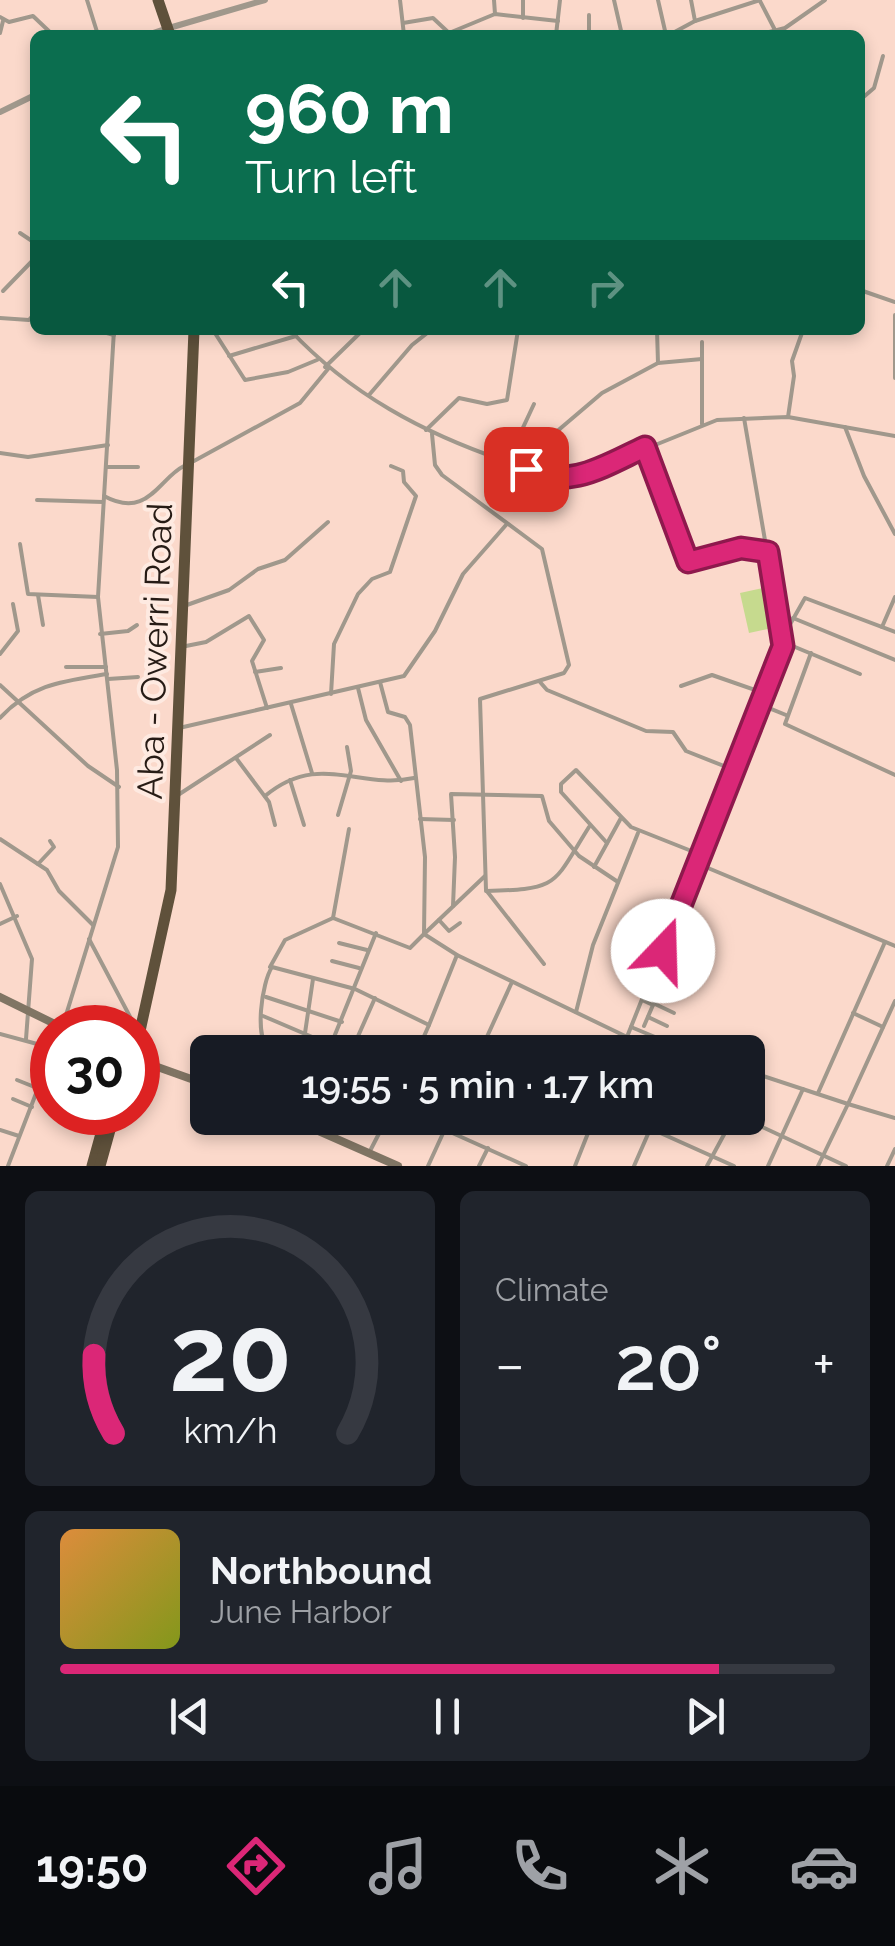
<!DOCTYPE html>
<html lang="en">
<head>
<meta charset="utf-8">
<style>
  :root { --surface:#171b24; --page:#20242c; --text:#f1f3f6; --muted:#9ea1a6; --line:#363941; --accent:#db2777 }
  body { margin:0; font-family:Raleway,sans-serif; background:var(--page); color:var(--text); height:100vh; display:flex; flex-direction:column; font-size:38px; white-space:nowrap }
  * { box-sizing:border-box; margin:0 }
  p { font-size:32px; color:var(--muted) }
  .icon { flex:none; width:55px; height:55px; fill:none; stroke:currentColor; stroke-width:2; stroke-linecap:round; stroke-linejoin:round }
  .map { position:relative; height:1166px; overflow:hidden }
  .sheet { display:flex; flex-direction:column; gap:25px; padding:25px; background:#0d0f14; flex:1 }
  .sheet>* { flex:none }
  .top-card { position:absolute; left:30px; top:30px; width:835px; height:305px; border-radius:15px; box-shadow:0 5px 15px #0003; background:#0b6e4f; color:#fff; overflow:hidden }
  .speed { position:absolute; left:30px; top:1005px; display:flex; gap:20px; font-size:50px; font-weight:700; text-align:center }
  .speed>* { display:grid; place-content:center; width:130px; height:130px; border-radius:50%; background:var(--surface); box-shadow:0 5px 15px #0003; line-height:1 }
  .speed .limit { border:15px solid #d22; background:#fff; color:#111 }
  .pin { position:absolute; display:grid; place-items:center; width:85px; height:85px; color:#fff; margin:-42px; border-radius:20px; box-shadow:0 5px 15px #0006 }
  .me { position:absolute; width:110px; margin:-55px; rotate:21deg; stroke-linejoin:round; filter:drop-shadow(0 0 8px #0008) }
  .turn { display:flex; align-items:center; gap:35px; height:210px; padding:0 50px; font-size:45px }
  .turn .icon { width:130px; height:130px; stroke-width:2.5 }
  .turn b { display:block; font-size:70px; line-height:85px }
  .lanes { display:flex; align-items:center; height:95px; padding:0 50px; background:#0003; justify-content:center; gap:50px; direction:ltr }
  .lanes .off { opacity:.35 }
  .big { font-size:75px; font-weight:600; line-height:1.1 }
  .sheet .card { flex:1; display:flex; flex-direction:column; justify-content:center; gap:15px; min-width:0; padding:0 35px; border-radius:15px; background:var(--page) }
  .sheet .dial { align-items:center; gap:0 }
  .dial svg { height:260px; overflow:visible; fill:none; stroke:var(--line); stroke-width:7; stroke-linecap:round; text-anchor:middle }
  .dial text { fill:var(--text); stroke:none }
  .song { display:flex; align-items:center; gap:30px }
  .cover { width:120px; height:120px; border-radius:15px; background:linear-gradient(135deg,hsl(30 70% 55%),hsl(70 70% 35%)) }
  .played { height:10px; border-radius:5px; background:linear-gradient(90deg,var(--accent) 85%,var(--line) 85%) }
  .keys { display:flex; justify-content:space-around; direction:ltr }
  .heat { display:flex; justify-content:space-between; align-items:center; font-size:55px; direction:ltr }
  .sheet .tiles { flex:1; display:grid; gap:25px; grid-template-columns:1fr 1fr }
  .card:last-child { grid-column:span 2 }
  .trip { position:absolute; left:190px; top:1035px; width:575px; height:100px; border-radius:15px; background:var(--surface); box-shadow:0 5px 15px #0003; font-weight:600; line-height:100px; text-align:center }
  .tabs { display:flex; height:160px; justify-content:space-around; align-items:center; background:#090b0e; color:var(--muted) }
  .tabs .icon { width:70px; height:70px }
  .tabs .on { color:var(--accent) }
  .tabs b { font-size:45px; color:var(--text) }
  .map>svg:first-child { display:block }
  .green { fill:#c6da8e }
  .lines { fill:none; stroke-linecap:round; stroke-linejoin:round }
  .minor { stroke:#a0988c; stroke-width:4 }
  .tertiary { stroke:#a0988c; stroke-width:6 }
  .secondary { stroke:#807564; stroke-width:8 }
  .trunk { stroke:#5f513b; stroke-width:11 }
  .route-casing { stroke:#8e194d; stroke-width:25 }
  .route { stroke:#db2777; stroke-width:18 }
  .labels { text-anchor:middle; stroke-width:8; stroke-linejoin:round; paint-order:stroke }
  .street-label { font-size:35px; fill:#261b15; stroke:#feeae1 }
</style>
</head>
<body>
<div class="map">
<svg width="895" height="1166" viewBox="0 0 895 1166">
  <rect width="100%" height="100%" fill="#fbd9cb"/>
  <!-- green -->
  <path class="green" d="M768,587L777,627L749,633L740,593Z"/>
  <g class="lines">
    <!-- minor -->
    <g class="minor">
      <path d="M87,0L98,35"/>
      <path d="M400,0L404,35"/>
      <path d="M494,0L495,14"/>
      <path d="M614,0L622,35"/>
      <path d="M658,0L666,35"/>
      <path d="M691,0L695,21"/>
      <path d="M760,1L776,32"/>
      <path d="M0,17L9,22L33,16L53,35"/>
      <path d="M523,18V0"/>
      <path d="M403,23L433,18L449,33L495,14L558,21"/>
      <path d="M0,33L3,21"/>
      <path d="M556,35L560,0"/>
      <path d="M589,35V15"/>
      <path d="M669,35L695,21L760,0"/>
      <path d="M757,35L785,28L825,0"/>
      <path d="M860,100L874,88L883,56"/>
      <path d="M20,233L35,243"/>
      <path d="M860,290L895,302"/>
      <path d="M3,291L35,258"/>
      <path d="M895,315V378"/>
      <path d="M0,318L29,320L35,313"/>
      <path d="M96,330L114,335"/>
      <path d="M213,330L245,380L288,372L317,360"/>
      <path d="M290,330C350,394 423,433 505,461C527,469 547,482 571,479L717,420L788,417L895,436"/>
      <path d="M657,330L658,363"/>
      <path d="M702,342V424"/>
      <path d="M229,356L296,336"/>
      <path d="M325,367L363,330"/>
      <path d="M369,395L412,345L431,330"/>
      <path d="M788,417L794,376L792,361L803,330"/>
      <path d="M845,427L864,476L895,534"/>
      <path d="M426,430L459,398L487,404L507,400L518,330"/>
      <path d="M432,434L435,465L442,475L542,549L569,665L564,673L480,699L486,890L544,964"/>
      <path d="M645,447L688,562L741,548L768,552"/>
      <path d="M0,453L28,457L108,445"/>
      <path d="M194,461L300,403L328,369"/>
      <path d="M507,462L534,404"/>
      <path d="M106,467H138"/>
      <path d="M526,469L535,450L602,393L658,363L702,359"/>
      <path d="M104,496C148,520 159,478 184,466"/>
      <path d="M37,500L103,502"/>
      <path d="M20,544L28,594L98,597"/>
      <path d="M38,595L43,625"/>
      <path d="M184,606L229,590L258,569L285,560L328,522"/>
      <path d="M793,618L895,660"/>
      <path d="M882,627L895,597"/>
      <path d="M100,634L128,631L137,625"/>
      <path d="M784,635L805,598L895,632"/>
      <path d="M783,642L860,674"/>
      <path d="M186,646L206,642L249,616L264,640L252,661L267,708"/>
      <path d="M811,653L785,724L895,775"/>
      <path d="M0,654L18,631L13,604"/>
      <path d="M66,667H106"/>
      <path d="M255,672L281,668"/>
      <path d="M108,679L138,677"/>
      <path d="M540,682L547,690L646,731L673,732L686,751L734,770"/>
      <path d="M0,685L88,766L119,787"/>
      <path d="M681,686L712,675L764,693"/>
      <path d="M358,688L366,720L401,781"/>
      <path d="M331,694L334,644L358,594L372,579L390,572L416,496L404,482L403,471L391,466"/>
      <path d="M291,704L312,773"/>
      <path d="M759,704L786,715"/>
      <path d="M0,718C31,684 64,681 107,674"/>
      <path d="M179,728L404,676L435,631L463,574L506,525"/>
      <path d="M236,758L269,802L275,825"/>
      <path d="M290,780L304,825"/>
      <path d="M178,795L270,735"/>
      <path d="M265,796C319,751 359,790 414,778"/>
      <path d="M338,815L351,771L347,747"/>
      <path d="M420,819L454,820"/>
      <path d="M0,839L47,870L59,891L93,925"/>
      <path d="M607,843L561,792V784L576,770L631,827L699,854"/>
      <path d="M696,863L895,946"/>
      <path d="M38,864L54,847L50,841"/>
      <path d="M594,867L621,818"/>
      <path d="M485,876L424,934L457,955L625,1036"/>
      <path d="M0,884L32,959L26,1039"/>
      <path d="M486,891C560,889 552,886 589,827"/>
      <path d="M453,906L455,857L451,794L542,796L549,821L579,856L618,882"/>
      <path d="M333,918L349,829"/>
      <path d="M439,920L449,931L460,923"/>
      <path d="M0,924L17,916"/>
      <path d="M89,939L136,1028"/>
      <path d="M339,943L367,950"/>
      <path d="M332,961L359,968"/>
      <path d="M270,967L285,940L333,918L410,948L424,934L425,857L410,725L405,717L388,712L380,682"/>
      <path d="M266,997L342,1022"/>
      <path d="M642,1000L653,1005L644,1026"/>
      <path d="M895,1001L848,1104L895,1118"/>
      <path d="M655,1004L674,1013"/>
      <path d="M653,1005L660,990"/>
      <path d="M576,1012L593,945L638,833"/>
      <path d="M853,1013L883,1027"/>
      <path d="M263,1016L331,1045"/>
      <path d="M648,1017L667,1026"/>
      <path d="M429,1025L457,955"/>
      <path d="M631,1027L691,1052"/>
      <path d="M62,1028L118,847L117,770L98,597L114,330"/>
      <path d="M305,1033L313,979"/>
      <path d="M0,1034L52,1048"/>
      <path d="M271,1052C253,1040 262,982 272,967L355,989L429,1025L417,1052"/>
      <path d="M328,1052L376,933"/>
      <path d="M351,1052L375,998"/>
      <path d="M480,1052L512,982"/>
      <path d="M621,1052L783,645L744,418"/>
      <path d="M748,1071L848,1104L818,1166"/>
      <path d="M17,1080L52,1094"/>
      <path d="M818,1093L885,942"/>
      <path d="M13,1099L32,1107"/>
      <path d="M71,1112L99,1134"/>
      <path d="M419,1118L526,1166"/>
      <path d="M627,1118L734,1166"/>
      <path d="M743,1118L846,1166"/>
      <path d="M0,1130L19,1136"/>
      <path d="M370,1151L387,1118"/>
      <path d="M8,1166L52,1052"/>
      <path d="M428,1166L450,1118"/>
      <path d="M479,1166L488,1148"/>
      <path d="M575,1166L594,1118"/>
      <path d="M634,1166L655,1118"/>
      <path d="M707,1166L733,1118"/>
      <path d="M768,1166L803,1089"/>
      <path d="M887,1166L895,1149"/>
    </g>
    <!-- tertiary -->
    <g class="tertiary">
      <path d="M169,28L265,0"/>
      <path d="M147,35L162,30"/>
      <path d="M0,112L35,95"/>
    </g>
    <!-- secondary -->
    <g class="secondary">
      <path d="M0,997L63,1028"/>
      <path d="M138,1060L208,1085"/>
      <path d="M289,1118L398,1166"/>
    </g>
    <!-- trunk -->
    <g class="trunk">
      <path d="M158,0L170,35"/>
      <path d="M138,1040L171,890L194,330"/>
      <path d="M138,1044L146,1056"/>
      <path d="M92,1166L107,1112"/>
      <path d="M100,1166L115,1112"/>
    </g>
  </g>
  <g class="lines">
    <defs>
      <path id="route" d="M526,469C568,491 606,465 645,447L688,562L741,548L768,552L783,646L663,951"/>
    </defs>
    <!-- route casing -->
    <use href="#route" class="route-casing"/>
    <!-- route -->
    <use href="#route" class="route"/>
  </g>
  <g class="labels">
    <!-- street labels -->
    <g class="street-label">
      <text transform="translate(155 651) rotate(-88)" y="12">Aba - Owerri Road</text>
    </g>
  </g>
</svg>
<div class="speed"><div class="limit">30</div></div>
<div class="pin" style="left:526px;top:469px;background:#d93025"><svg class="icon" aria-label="arrive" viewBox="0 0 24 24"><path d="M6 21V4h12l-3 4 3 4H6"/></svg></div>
<svg class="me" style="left:663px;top:951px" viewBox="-20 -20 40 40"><circle r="19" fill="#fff"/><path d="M0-13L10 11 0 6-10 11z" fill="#db2777"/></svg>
<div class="trip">19:55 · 5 min · 1.7 km</div>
<div class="top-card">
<div class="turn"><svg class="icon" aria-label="left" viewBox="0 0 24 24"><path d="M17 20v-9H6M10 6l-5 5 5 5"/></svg><div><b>960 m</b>Turn left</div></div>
<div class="lanes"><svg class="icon" aria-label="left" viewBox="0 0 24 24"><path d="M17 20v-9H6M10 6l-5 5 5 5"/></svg><svg class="icon off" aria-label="ahead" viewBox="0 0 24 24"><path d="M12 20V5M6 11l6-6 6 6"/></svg><svg class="icon off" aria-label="ahead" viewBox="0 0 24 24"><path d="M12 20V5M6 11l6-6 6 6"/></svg><svg class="icon off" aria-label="right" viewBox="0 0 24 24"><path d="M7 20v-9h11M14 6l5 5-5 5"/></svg></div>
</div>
</div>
<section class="sheet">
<div class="tiles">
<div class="card dial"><svg viewBox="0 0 100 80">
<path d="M14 69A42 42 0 1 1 86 69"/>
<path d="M14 69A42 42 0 0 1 8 45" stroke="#db2777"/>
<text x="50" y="56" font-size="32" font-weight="700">20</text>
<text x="50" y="72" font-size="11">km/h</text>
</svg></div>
<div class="card"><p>Climate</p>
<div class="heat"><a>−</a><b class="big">20°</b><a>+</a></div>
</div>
<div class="card">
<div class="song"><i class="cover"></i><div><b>Northbound</b><p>June Harbor</p></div></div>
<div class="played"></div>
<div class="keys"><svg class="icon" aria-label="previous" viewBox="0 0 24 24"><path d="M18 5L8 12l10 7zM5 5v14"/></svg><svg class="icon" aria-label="pause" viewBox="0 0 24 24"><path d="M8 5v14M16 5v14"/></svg><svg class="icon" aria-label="next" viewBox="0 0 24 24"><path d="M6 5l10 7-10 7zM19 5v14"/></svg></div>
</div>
</div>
</section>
<nav class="tabs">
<b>19:50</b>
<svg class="icon on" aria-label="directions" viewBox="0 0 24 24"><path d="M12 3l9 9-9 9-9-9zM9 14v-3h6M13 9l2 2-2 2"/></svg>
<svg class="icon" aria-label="music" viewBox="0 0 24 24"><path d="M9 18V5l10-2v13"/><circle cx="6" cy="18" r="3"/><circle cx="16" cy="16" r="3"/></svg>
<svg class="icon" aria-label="phone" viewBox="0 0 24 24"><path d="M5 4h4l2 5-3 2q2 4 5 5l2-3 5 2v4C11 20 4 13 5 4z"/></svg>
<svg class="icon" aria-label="climate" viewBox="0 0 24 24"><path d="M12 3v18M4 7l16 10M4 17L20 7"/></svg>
<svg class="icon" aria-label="car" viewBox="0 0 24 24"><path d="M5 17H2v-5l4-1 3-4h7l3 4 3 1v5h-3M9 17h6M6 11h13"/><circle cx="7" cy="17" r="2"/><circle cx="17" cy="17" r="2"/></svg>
</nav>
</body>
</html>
